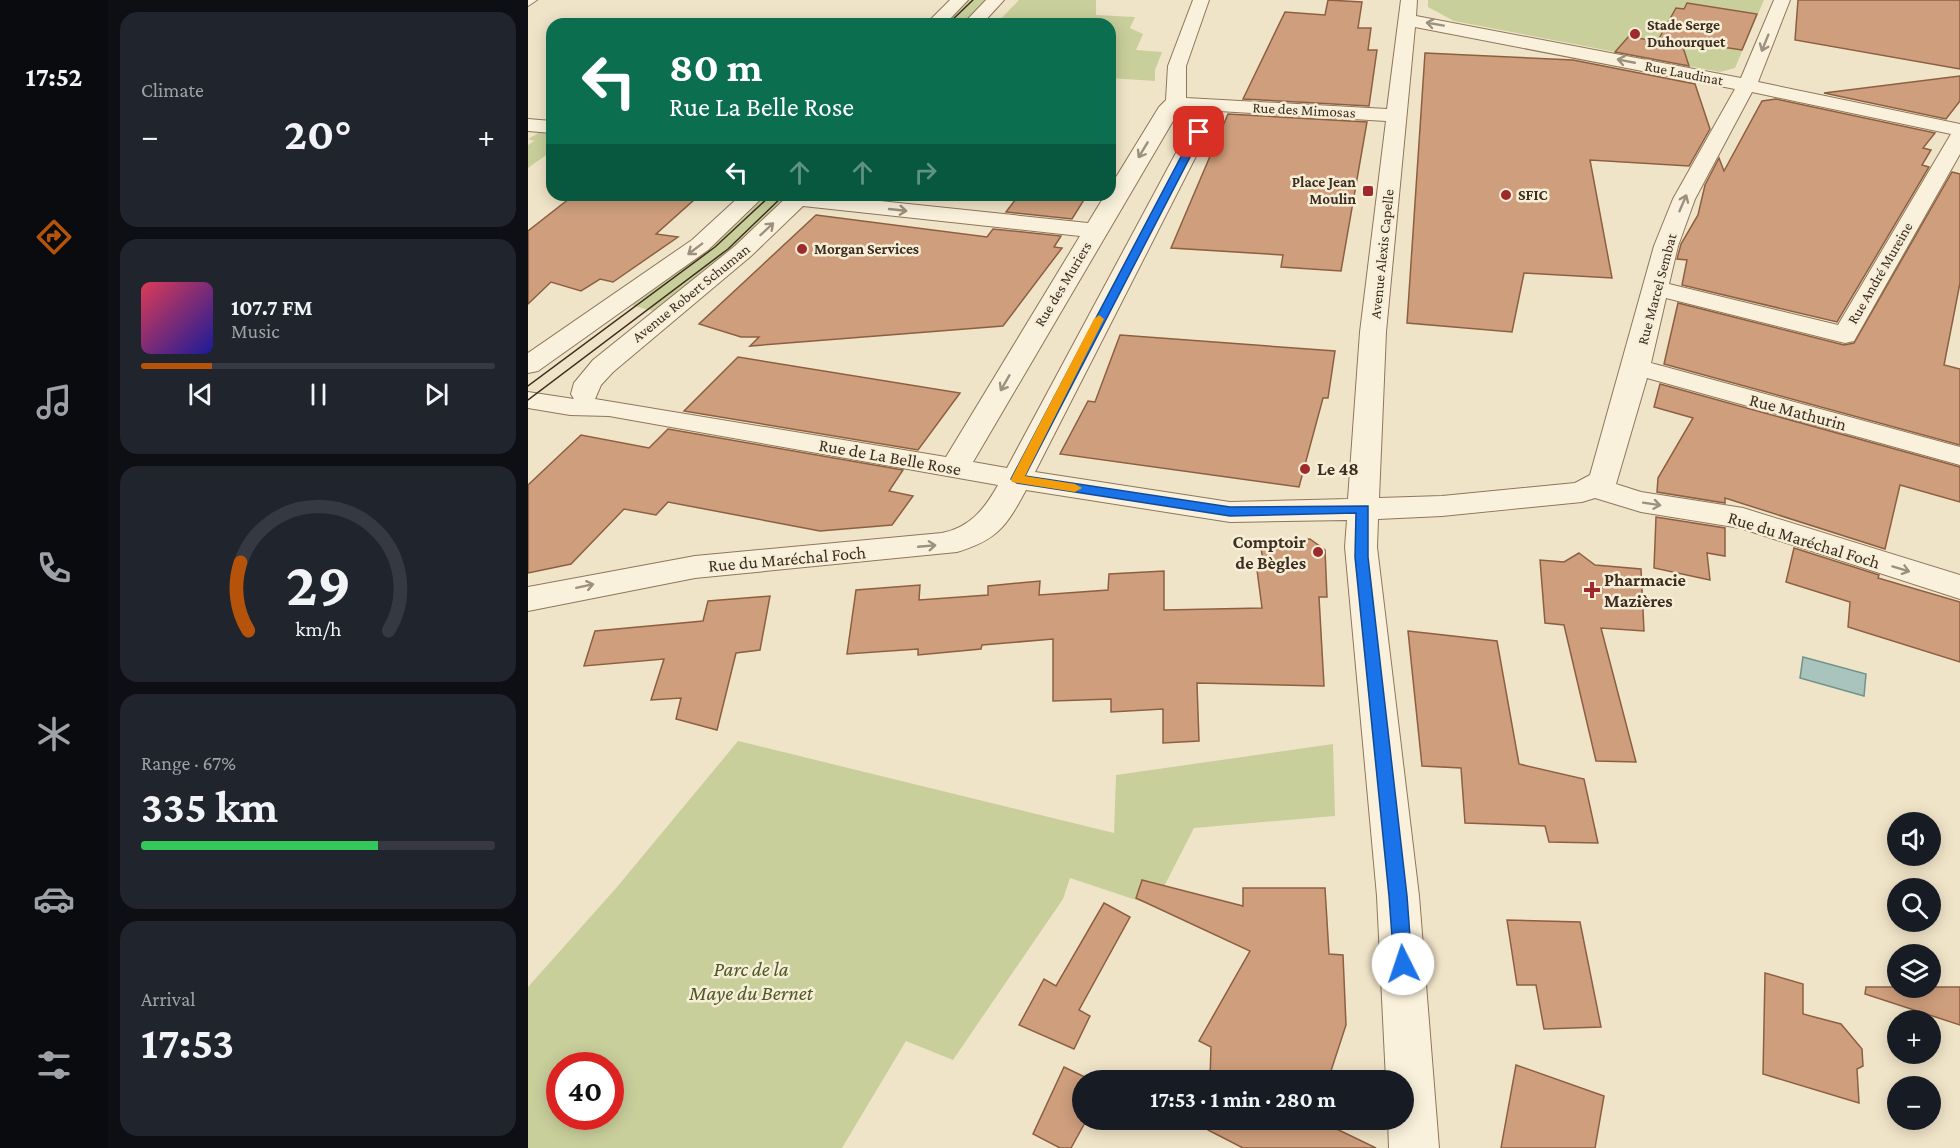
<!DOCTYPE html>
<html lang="en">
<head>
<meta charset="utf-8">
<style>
  :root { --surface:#171b24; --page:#20242c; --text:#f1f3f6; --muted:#9ea1a6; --line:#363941; --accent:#b45309 }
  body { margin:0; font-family:"Crimson Pro",serif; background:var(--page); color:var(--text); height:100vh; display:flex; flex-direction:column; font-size:22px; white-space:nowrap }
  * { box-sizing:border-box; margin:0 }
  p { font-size:20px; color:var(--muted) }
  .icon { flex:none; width:33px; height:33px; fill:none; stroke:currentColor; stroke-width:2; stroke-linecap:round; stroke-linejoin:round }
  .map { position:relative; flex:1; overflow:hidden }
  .drawer { display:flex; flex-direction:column; gap:12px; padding:12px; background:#0d0f14; width:420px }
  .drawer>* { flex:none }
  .guide { position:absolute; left:18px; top:18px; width:570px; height:183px; border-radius:18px; box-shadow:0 3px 15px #0003; background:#0b6e4f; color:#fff; overflow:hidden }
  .fabs { position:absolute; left:1359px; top:812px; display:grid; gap:12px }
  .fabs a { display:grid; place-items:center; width:54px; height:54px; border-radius:50%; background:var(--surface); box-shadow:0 3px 15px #0003; font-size:30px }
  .speed { position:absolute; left:18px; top:1052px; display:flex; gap:12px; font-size:30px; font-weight:700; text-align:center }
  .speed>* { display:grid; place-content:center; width:78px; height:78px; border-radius:50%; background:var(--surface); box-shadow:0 3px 15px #0003; line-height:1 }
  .speed .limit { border:9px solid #d22; background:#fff; color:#111 }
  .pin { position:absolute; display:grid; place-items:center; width:51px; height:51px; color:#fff; margin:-26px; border-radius:12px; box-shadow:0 3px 9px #0006 }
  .me { position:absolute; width:66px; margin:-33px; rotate:356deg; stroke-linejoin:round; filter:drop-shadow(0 0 4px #0008) }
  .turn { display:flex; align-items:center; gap:21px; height:126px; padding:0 24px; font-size:27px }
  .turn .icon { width:78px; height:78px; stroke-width:2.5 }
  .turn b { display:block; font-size:42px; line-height:51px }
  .lanes { display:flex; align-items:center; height:57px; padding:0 24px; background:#0003; justify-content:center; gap:30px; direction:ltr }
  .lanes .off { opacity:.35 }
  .big { font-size:45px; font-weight:700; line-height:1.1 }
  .drawer .tile { flex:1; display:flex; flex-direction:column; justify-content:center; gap:9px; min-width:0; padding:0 21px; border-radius:18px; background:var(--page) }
  .drawer .dial { align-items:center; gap:0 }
  .dial svg { height:156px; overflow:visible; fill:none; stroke:var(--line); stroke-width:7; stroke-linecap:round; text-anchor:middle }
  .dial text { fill:var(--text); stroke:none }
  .song { display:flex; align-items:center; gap:18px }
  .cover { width:72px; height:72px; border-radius:9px; background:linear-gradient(135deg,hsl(350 70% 55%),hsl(240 70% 35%)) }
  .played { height:6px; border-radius:3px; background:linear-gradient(90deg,var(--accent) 20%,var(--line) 20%) }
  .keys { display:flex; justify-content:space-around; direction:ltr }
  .heat { display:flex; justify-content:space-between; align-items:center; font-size:33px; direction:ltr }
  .charge { height:9px; border-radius:4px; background:linear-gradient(90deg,#34c759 67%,var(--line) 0) }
  .trip { position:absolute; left:544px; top:1070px; width:342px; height:60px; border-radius:30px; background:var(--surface); box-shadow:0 3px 15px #0003; font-weight:700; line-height:60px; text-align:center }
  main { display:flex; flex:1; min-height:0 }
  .tab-bar { display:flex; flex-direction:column; width:108px; justify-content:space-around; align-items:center; background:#090b0e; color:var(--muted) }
  .tab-bar .icon { width:42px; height:42px }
  .tab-bar .on { color:var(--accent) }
  .tab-bar b { font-size:27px; color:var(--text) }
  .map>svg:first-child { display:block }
  .green { fill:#c9cf9b; fill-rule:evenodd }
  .water { fill:#a9c4bc; stroke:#6f938a; stroke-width:1.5 }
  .building { fill:#cf9f7d; stroke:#8d5f41; stroke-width:1.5 }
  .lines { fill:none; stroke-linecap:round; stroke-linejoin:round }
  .minor-casing { stroke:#8d765c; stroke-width:2 }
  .minor { fill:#faf1dc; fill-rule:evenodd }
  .tram { stroke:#3d2e20; stroke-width:1.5 }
  .oneway { stroke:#9c907e }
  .route { fill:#1a73e8; stroke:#114b97; stroke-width:1.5 }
  .slow { fill:#f59e0b }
  .poi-dot { fill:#9e2a2b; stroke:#f7eed8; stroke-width:2 }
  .labels { text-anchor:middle; stroke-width:5; stroke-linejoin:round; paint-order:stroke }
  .far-poi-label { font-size:15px; font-weight:bold; fill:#3d2e20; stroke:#f7eed8; text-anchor:start }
  .far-street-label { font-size:15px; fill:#3d2e20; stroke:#f7eed8 }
  .street-label { font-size:18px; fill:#3d2e20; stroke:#f7eed8 }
  .poi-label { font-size:18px; font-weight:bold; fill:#3d2e20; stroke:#f7eed8; text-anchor:start }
  .near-park-label { font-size:21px; font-style:italic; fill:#4d5a26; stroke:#f7eed8 }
</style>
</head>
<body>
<main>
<nav class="tab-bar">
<b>17:52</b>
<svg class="icon on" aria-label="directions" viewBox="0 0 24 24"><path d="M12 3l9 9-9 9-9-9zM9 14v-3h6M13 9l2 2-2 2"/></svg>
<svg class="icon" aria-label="music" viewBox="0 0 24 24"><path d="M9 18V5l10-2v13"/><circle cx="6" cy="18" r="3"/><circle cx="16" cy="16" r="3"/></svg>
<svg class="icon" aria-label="phone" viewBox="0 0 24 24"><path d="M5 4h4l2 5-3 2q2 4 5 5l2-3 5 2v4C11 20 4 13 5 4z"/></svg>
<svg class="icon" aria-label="climate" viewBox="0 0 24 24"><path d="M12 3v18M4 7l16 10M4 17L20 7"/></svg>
<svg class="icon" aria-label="car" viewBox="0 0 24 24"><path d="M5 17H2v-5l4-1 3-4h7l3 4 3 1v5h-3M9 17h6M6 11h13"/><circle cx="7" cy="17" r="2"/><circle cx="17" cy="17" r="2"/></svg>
<svg class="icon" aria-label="filters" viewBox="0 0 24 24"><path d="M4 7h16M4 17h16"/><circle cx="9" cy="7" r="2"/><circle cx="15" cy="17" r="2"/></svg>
</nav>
<section class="drawer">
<div class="tile"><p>Climate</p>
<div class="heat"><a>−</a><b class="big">20°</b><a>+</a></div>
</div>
<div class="tile">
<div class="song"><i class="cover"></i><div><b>107.7 FM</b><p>Music</p></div></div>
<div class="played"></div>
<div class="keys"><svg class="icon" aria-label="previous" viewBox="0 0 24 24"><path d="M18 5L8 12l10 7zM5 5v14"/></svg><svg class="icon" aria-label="pause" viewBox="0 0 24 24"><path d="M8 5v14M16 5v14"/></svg><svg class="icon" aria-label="next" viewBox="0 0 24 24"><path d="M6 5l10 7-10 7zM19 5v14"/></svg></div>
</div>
<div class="tile dial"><svg viewBox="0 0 100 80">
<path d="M14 69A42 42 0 1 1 86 69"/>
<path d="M14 69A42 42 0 0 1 10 34" stroke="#b45309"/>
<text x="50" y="56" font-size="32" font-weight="700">29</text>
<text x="50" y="72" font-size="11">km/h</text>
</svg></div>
<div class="tile"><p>Range · 67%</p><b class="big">335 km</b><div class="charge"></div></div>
<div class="tile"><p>Arrival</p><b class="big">17:53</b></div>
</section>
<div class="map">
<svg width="1432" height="1148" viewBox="0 0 1432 1148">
  <rect width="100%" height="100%" fill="#f0e4c8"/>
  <!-- green -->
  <g class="green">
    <path d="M440,0H459L435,24H415Z"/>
    <path d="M491,0H568V15L607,17L602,28L615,34L608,50L634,52L627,70V81L582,78V24H468Z"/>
    <path d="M900,0H1236L1207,68L1192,72L926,21L900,7Z"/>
    <path d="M14,131H24V151L0,168V145L6,141L0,139Z"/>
    <path d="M236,195H262L210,245L125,311L103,305L174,251Z"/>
    <path d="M210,741L586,833L588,775L805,744L807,816L666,828L626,906L542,878L535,899L425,1060L378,1041L314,1148H0V987L89,887ZM32,1065H82V1116H32Z"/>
  </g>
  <!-- water -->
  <path class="water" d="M1275,657L1338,674L1336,696L1272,678Z"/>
  <!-- building -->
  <g class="building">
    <path d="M800,0L834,2L830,28H843L840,50H849L841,106L715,99L757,12L797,15Z"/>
    <path d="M1270,0H1432V69L1267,40Z"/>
    <path d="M1159,3L1229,14L1214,50L1153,41L1161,66L1087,52L1101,36L1129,42L1148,8L1156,9Z"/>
    <path d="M897,53L1045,60L1167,84L1182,129L1161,166L1062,160L1084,278L996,273L984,332L879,323Z"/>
    <path d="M1432,76V101L1418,119L1296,93Z"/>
    <path d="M1248,99L1407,133L1395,148L1403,150L1394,165L1401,167L1309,322L1154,285L1159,260L1149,259L1153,244L1170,215L1177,185L1191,158L1196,171L1234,101Z"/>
    <path d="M700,114L839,122L813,271L753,267L755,255L643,248Z"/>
    <path d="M1424,172L1432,174V283L1416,365L1432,369V445L1136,364L1150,303L1316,345L1326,343Z"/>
    <path d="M46,195H123L167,199L128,234L150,237L85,282L72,279L53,291L23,282L0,304V231Z"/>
    <path d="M491,195H559L544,219L478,212Z"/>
    <path d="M288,215L459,237L465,229L533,236L526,247L534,248L475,326L222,346L231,337H213L171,324Z"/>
    <path d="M592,335L807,351L800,398H795L771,487L532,454L560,401L567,402Z"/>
    <path d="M210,357L432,393L390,450L156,411Z"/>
    <path d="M1132,384L1432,467V502L1372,485L1357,549L1197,498V503L1129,492L1130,478L1165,418L1126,407Z"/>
    <path d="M140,429L375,470L361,491L385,496L364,525L292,531L140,502L128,515L96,509L43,564L0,573V485L53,435L121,448Z"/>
    <path d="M1128,517L1197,528V556L1179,553L1182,580L1126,568Z"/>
    <path d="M782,539L797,550L799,597H791L796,686L669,683L671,741L635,743V709L583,712V699L525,701V639L454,645L453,649L390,655V649L319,654L328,590L392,585L391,600L460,595V586L512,581L511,595L580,590L581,574L636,571V610L734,608L729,570L737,569L732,544Z"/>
    <path d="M1266,548L1351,575L1350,578L1432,602V662L1320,627L1322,602L1258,582Z"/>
    <path d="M1051,553L1067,565L1113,569L1116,631L1073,628L1108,762L1068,761L1036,625L1017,623L1012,560L1036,562Z"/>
    <path d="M242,596L232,650L208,653L189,730L148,719L153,698L123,700L136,659L56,666L67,631L175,621L180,601Z"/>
    <path d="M880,631L969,641L991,764L1056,779L1070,843L1021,842L1017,826L937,823L933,768L894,766Z"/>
    <path d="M614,880L715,906V888H797L801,954L815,955L818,1025L800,1080H682L683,1047L671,1041L722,951L608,898Z"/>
    <path d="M576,903L602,917L551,1010L562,1016L546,1049L491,1025L516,979L528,986Z"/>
    <path d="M979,920L1052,922L1073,1027L1016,1029L1008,985H989Z"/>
    <path d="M1237,973L1275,984V1014L1313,1024L1334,1049L1335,1066L1329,1069L1331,1103L1235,1074Z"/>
    <path d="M1338,987H1432V1025L1337,994Z"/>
    <path d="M988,1065L1076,1096L1067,1148H973Z"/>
    <path d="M536,1067L563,1080H555V1119H559L543,1148H532L505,1134Z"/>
    <path d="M680,1119H788L848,1148H715L680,1130Z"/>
  </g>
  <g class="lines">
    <defs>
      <g id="minor">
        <path d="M0,0H9L0,6Z"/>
        <path d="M422,0H440L417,24H398Z"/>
        <path d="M458,0H476L454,24H435Z"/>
        <path d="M665,0H681L658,66V98L859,109L873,0H889L888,16L1213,78L1246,0H1262L1230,82L1432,124V154L1326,341L1317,343L1138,298L1123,363L1432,447V465L1119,378L1088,484L1113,492L1215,508L1432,575V599L1212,528L1113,512L1067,498L1054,502L914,516L850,519L849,547L891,896L911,1148H861L860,1119H876V1080H858L849,896L817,547L819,520L702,522L498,490C478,527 469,540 429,552L167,578L0,611V587L167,556L414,533C442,527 456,510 470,485L81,416L42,415L0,408V392L46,399L43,394L46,383L65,360L207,246L261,195H295L560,223L577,195H582V187L631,107L638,100L640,66ZM887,27L1207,89L1145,199L1126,246L1062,475L1047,483L914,496L851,498L858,332ZM1224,92L1423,134L1310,325L1141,284L1150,246L1167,199ZM652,109L671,110L479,468L445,462ZM691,111L858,121L832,332L820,499L702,502L507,472ZM275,206L552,236L418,457L67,399L73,385L85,372L223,256Z"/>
        <path d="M0,119L24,121V133L0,131Z"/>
        <path d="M213,195H237L180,250L10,371L0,373V353L164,240Z"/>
      </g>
    </defs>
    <!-- minor casing -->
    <use href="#minor" class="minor-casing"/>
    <!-- minor -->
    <use href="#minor" class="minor"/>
    <!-- tram -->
    <g class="tram">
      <path d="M420,24L445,0"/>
      <path d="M0,386L187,247L243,195"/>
      <path d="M0,400L200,249L256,195"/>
    </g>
  </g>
  <!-- one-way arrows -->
  <defs><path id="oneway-shaft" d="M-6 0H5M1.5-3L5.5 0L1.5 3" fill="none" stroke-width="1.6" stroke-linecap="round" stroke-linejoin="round" transform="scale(1.5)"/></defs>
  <g class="oneway">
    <use href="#oneway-shaft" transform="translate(907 24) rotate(-170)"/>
    <use href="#oneway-shaft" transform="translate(1237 43) rotate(112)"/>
    <use href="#oneway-shaft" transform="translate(1098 61) rotate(-169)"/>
    <use href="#oneway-shaft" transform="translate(615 150) rotate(121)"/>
    <use href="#oneway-shaft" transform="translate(1155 203) rotate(-67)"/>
    <use href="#oneway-shaft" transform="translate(370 210) rotate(6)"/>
    <use href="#oneway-shaft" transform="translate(239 229) rotate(-43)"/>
    <use href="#oneway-shaft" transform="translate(167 249) rotate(143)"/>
    <use href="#oneway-shaft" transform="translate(477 383) rotate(120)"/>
    <use href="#oneway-shaft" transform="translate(1124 504) rotate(9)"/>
    <use href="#oneway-shaft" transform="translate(399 546) rotate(-5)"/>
    <use href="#oneway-shaft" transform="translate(1373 569) rotate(17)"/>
    <use href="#oneway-shaft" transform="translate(57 586) rotate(-12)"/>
  </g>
  <!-- route -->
  <path class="route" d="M671,130L675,132L497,476L702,507L840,506V557L879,896L884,964L881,970L875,973L868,970L866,964L861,896L827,557L828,513L702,516L489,483L483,479L666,132Z"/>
  <!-- slow -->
  <path class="slow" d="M571,315L576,319L497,476L547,484L554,488L547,492L484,482L483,479L566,319Z"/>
  <!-- markers -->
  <g class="poi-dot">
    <circle cx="1107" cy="34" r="6"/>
    <rect x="834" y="185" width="12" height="12" rx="3"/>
    <circle cx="978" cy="195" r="6"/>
    <circle cx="274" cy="249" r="6"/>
    <circle cx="777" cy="469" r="6"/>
    <circle cx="790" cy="552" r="6"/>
    <path d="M1061 581h6v6h6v6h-6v6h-6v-6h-6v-6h6z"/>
  </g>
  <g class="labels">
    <!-- far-poi labels -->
    <g class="far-poi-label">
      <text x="1119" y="30">Stade Serge<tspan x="1119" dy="17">Duhourquet</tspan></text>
      <text x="828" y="187" text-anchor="end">Place Jean<tspan x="828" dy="17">Moulin</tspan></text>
      <text x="990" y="200">SFIC</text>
      <text x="286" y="254">Morgan Services</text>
    </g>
    <!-- far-street labels -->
    <g class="far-street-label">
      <text transform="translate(1156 73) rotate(11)" y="5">Rue Laudinat</text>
      <text transform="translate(776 110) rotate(3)" y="5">Rue des Mimosas</text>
      <text transform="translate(854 254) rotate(-84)" y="5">Avenue Alexis Capelle</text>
      <text transform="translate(1352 273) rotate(-60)" y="5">Rue André Mureine</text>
      <text transform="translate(535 284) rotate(-59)" y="5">Rue des Muriers</text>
      <text transform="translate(1129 289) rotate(-75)" y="5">Rue Marcel Sembat</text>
      <text transform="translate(163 293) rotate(-39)" y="5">Avenue Robert Schuman</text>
    </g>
    <!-- street labels -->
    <g class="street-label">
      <text transform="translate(1270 412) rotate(15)" y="6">Rue Mathurin</text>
      <text transform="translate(362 457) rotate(10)" y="6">Rue de La Belle Rose</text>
      <text transform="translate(1276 540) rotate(17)" y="6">Rue du Maréchal Foch</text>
      <text transform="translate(259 559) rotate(-5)" y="6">Rue du Maréchal Foch</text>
    </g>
    <!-- poi labels -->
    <g class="poi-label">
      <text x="789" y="475">Le 48</text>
      <text x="778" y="548" text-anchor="end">Comptoir<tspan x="778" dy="21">de Bègles</tspan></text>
      <text x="1076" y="586">Pharmacie<tspan x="1076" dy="21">Mazières</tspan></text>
    </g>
    <!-- near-park labels -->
    <g class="near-park-label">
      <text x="223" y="976">Parc de la<tspan x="223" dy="24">Maye du Bernet</tspan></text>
    </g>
  </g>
</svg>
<div class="fabs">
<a><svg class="icon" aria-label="sound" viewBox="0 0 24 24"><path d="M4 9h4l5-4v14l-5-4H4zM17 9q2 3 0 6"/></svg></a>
<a><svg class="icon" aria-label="search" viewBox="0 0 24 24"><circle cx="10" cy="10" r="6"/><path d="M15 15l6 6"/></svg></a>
<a><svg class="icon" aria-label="layers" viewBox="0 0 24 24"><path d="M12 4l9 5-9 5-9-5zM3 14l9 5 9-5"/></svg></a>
<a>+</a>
<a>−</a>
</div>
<div class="speed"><div class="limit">40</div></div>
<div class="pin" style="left:671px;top:132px;background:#d93025"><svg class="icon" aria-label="arrive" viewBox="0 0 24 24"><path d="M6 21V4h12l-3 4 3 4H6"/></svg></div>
<svg class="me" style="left:875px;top:964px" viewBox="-20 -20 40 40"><circle r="19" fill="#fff"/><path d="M0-13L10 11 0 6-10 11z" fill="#1a73e8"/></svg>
<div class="trip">17:53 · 1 min · 280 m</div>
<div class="guide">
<div class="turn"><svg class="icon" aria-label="left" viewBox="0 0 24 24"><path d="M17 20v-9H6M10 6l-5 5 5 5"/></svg><div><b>80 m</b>Rue La Belle Rose</div></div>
<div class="lanes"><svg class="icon" aria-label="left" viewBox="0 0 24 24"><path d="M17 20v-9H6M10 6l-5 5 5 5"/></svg><svg class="icon off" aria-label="ahead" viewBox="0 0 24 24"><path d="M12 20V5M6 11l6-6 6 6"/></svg><svg class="icon off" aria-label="ahead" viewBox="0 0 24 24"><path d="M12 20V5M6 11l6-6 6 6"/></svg><svg class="icon off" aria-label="right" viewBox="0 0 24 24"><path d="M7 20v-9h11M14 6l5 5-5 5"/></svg></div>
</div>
</div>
</main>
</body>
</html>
